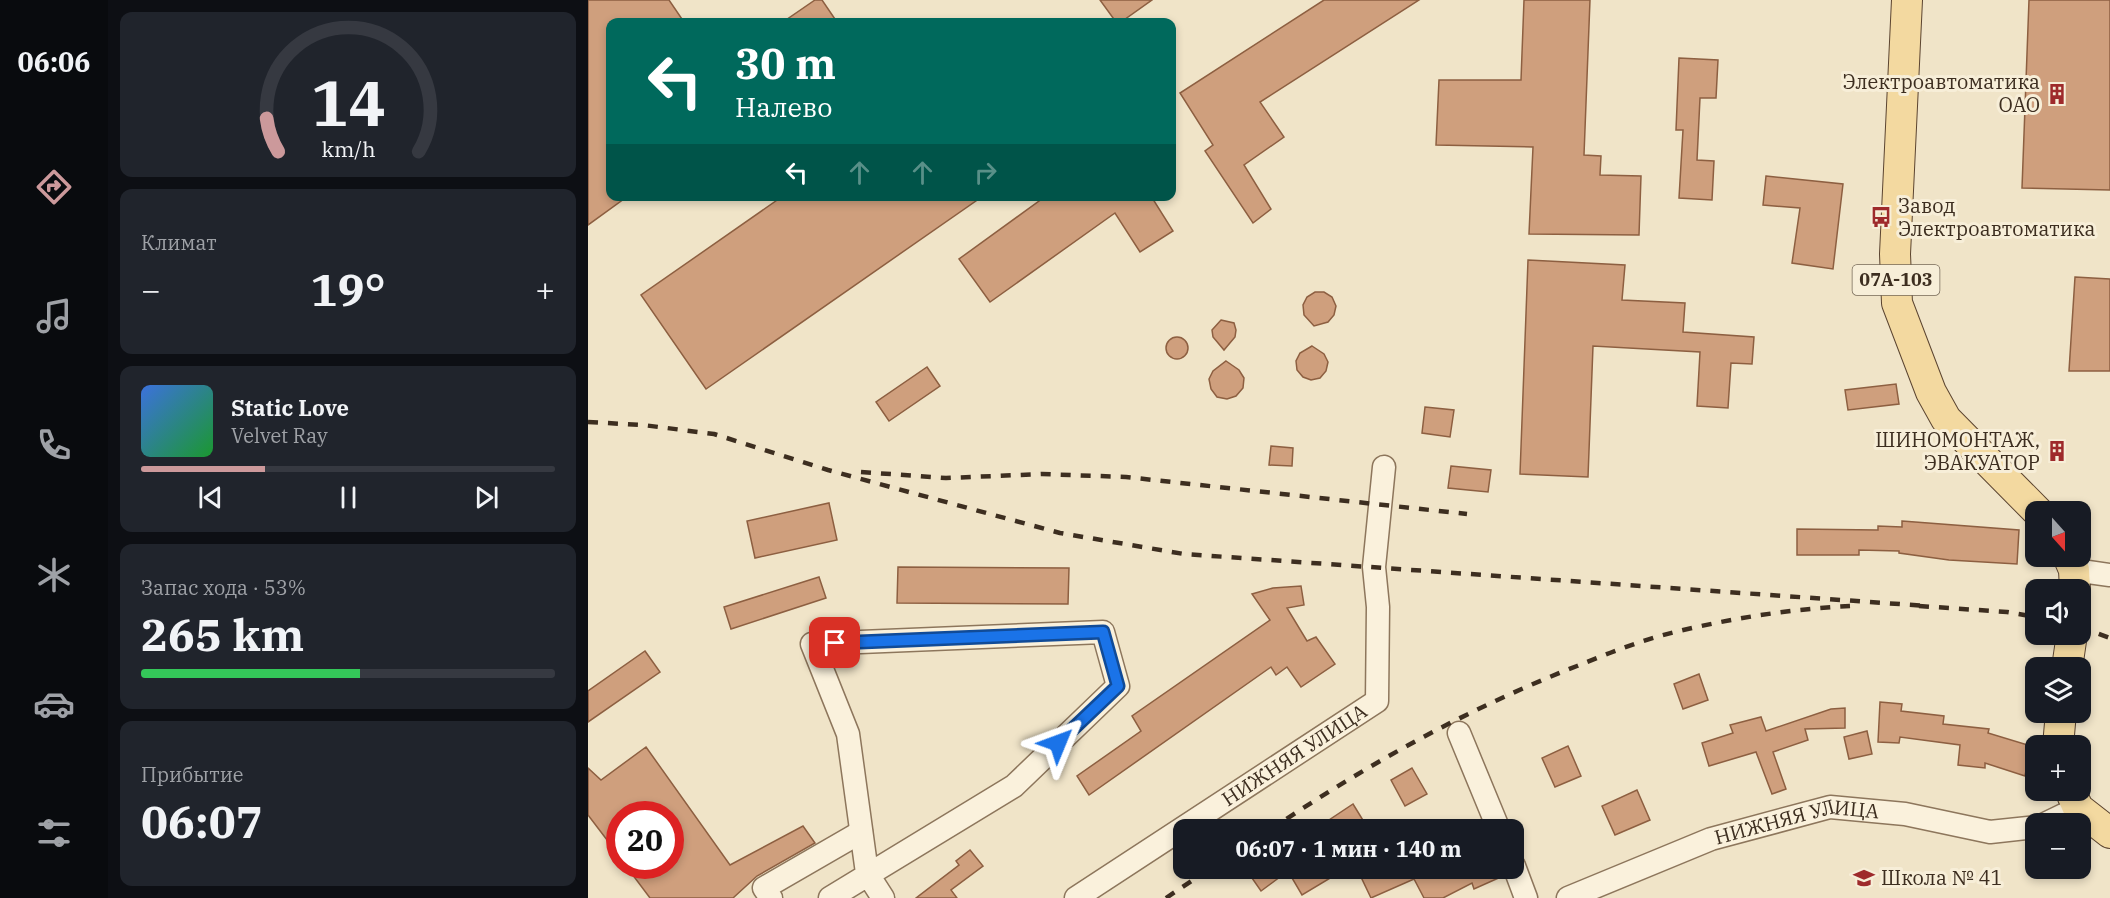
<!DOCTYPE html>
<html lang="ru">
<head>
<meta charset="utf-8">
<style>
  :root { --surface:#171b24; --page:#20242c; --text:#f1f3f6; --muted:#9ea1a6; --line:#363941; --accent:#cc999b }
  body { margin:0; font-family:"IBM Plex Serif",serif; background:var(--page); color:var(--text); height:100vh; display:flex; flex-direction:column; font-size:22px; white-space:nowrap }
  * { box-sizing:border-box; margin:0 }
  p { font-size:20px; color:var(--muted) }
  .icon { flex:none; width:33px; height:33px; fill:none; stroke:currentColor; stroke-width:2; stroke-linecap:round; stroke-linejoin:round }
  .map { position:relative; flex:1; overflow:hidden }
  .drawer { display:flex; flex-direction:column; gap:12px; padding:12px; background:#0d0f14; width:480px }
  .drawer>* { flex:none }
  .top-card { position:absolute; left:18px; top:18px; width:570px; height:183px; border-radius:12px; box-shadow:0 3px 9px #0003; background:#00695c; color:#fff; overflow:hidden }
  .needle { width:39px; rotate:159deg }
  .controls { position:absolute; left:1437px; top:501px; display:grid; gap:12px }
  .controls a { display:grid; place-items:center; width:66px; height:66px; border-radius:12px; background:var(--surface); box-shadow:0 3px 9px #0003; font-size:30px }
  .speed { position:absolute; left:18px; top:801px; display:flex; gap:12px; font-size:30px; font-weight:700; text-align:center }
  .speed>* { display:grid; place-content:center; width:78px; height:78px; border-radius:50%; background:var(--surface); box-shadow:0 3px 9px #0003; line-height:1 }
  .speed .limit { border:9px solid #d22; background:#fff; color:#111 }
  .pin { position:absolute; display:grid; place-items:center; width:51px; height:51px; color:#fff; margin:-26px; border-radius:12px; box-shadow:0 3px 9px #0006 }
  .me { position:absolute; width:66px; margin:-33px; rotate:46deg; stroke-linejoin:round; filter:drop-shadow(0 0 4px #0008) }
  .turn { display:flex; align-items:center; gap:21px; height:126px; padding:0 30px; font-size:27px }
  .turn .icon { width:78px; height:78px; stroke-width:2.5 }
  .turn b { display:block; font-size:42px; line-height:51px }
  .lanes { display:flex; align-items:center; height:57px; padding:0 30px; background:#0003; justify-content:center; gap:30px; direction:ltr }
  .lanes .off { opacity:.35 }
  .big { font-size:45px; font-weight:700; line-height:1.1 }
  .drawer .tile { flex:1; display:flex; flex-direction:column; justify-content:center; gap:9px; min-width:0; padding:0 21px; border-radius:12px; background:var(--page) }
  .drawer .dial { align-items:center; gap:0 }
  .dial svg { height:156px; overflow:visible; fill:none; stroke:var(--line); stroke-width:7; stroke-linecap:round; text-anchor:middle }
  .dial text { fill:var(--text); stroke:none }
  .song { display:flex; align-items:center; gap:18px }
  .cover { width:72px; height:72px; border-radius:9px; background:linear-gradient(135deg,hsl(220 70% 55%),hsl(130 70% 35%)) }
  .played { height:6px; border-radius:3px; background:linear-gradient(90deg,var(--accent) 30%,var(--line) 30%) }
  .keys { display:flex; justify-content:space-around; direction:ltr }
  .heat { display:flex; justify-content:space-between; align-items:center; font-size:33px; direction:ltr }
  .charge { height:9px; border-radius:4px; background:linear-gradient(90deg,#34c759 53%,var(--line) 0) }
  .trip { position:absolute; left:585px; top:819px; width:351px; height:60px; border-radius:12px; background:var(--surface); box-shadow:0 3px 9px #0003; font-weight:700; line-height:60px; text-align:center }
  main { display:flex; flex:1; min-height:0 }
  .tab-bar { display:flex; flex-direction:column; width:108px; justify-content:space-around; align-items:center; background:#090b0e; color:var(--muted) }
  .tab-bar .icon { width:42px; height:42px }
  .tab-bar .active { color:var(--accent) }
  .tab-bar b { font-size:27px; color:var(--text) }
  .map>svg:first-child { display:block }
  .building { fill:#cf9f7d; stroke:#8d5f41; stroke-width:1.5 }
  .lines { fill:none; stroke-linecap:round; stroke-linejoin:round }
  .minor-casing { stroke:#8d765c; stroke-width:25 }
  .major-casing { stroke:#5b4430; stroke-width:32 }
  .minor { stroke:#faf1dc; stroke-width:22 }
  .major { stroke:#f3d9a0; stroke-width:30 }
  .rail { stroke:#3d2e20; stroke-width:4.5; stroke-dasharray:10 10; stroke-linecap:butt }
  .route-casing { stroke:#114b97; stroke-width:15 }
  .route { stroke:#1a73e8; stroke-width:10 }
  .labels { text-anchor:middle; stroke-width:6; stroke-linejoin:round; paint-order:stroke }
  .shield { fill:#f7eed8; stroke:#756857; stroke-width:1.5 }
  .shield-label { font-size:18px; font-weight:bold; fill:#3d2e20 }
  .poi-label { font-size:20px; fill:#3d2e20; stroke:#f7eed8; text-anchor:end }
  .street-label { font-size:20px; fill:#3d2e20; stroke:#f7eed8 }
</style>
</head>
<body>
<main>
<nav class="tab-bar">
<b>06:06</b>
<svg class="icon active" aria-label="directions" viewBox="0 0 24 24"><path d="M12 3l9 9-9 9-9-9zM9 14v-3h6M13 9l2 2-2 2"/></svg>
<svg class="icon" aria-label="music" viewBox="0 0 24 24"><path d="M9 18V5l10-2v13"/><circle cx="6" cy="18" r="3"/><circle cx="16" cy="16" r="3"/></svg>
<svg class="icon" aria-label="phone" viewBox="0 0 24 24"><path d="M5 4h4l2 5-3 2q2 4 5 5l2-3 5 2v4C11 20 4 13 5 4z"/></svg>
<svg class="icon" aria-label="climate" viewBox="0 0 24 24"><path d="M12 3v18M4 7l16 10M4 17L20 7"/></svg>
<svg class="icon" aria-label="car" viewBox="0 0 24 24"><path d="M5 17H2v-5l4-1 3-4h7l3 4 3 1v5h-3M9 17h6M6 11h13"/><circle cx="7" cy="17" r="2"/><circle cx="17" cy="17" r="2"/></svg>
<svg class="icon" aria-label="filters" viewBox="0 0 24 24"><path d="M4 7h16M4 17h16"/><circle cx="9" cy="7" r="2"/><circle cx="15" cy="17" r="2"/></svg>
</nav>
<section class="drawer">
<div class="tile dial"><svg viewBox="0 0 100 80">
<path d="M14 69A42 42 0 1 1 86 69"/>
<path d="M14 69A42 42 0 0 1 8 52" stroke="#cc999b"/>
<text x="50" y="56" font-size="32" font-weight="700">14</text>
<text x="50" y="72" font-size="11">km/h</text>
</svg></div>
<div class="tile"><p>Климат</p>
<div class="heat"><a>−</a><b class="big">19°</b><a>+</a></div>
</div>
<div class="tile">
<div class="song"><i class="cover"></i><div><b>Static Love</b><p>Velvet Ray</p></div></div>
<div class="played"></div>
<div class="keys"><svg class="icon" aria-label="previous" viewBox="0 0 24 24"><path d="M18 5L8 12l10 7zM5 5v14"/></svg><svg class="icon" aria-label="pause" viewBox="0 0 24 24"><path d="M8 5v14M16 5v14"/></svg><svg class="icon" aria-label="next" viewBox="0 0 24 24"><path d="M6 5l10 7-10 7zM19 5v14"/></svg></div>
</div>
<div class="tile"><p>Запас хода · 53%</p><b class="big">265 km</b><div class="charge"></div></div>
<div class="tile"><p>Прибытие</p><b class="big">06:07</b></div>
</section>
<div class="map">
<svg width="1522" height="898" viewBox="0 0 1522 898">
  <rect width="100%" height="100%" fill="#f0e4c8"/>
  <!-- building -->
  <g class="building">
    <path d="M0,0H81L96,22H22V196H40L0,225Z"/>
    <path d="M227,0H234L249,22H195Z"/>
    <path d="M512,0H564L533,22H528Z"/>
    <path d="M736,0H831L672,102L696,137L656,165L683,209L665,223L617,151L625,145L592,93Z"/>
    <path d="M936,0H1002L996,155L1013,156L1012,175L1053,176L1051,235L941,234L945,147L848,145L851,80H933Z"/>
    <path d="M1441,0H1522V190L1434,188Z"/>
    <path d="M1091,58L1130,60L1128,98H1112L1109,160L1126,161L1124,200L1091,198L1095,130H1088Z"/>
    <path d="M1178,176L1255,184L1245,269L1204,263L1212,208L1175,205Z"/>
    <path d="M195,196H395L118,389L53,295Z"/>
    <path d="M458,196H563L585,231L552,252L527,213L402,302L371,259Z"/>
    <path d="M940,260L1037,265L1034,300L1097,303L1095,332L1166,337L1164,364L1143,363L1140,408L1109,406L1112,352L1005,346L1000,477L932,474Z"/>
    <path d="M1487,277L1522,279V371H1481Z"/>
    <path d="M727,292H736L744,297L748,306L746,315L740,322L726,326L716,315L715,305L719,297Z"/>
    <path d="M633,320L646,323L648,330L647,337L636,350L625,337L624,330Z"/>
    <circle cx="589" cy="348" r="11"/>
    <path d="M724,346L736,354L740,362L738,371L732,378L723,380L715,377L709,370L708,361L712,353Z"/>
    <path d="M638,361L651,370L656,378L655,388L648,396L639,399L629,397L623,389L621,379L625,371Z"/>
    <path d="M339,367L352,386L301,421L288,402Z"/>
    <path d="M1308,384L1311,404L1260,410L1257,390Z"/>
    <path d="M837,407L866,410L862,437L834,433Z"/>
    <path d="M683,446L705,448L704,466L681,465Z"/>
    <path d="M863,466L903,470L900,492L860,488Z"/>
    <path d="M241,503L249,540L167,558L159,521Z"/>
    <path d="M1314,521L1431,530L1429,564L1361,560L1311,553V551L1271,550V555H1209V529L1290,530V526L1314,527Z"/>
    <path d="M310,567L481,568L480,604L309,603Z"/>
    <path d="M231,577L238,598L143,629L136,607Z"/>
    <path d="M713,586L716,605L699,608L719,641L728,637L747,664L713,687L699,667L688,675L683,667L501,795L489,776L553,731L544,716L682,620L664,594L685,588Z"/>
    <path d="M57,651L72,672L0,722V691Z"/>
    <path d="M1111,674L1120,700L1095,709L1086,684Z"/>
    <path d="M1292,702L1314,704L1313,711L1356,716L1355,724L1401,729L1400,733L1443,746L1437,776L1397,763V768L1370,765L1372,745L1312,737L1311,743L1290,742Z"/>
    <path d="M1257,708V728L1217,729L1220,740L1185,752L1198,789L1184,794L1168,752L1121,766L1114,743L1145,733L1142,725L1173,717L1178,731L1243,709Z"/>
    <path d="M1279,731L1284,754L1261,759L1256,737Z"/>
    <path d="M980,746L993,776L967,787L954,758Z"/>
    <path d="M58,747L142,865L215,826L227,843L169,876L145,898H62L38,866H82V814H32V857L0,815V768L13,780Z"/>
    <path d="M824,768L839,794L817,806L803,780Z"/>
    <path d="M1049,790L1062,820L1027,835L1014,806Z"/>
    <path d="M765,804L781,830H726Z"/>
    <path d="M382,850L395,866L363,890L369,898H328L371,865L368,861Z"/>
    <path d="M657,868H759L714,895L700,871L673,891Z"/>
    <path d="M791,868H913L915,876L886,889L884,883L855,898H836L826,879L783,898L773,877Z"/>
  </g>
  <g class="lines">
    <defs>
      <g id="minor">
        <path d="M1486,570L1522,575"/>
        <path d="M871,733L911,830"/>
        <path d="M1457,824L1490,808"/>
        <path d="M926,866L938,898"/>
        <path d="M183,898L176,888L273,832"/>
        <path d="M242,898L426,786L530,686L515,632L224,644L260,734L279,873L295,898"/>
        <path id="s1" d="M488,898L789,701L790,607L786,567L796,467"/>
        <path id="s2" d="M980,898L1123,839L1242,807L1317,814L1402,832L1448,827"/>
      </g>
      <g id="major">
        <path d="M1319,0L1307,254L1309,303L1343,392L1358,419L1450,512"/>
        <path d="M1480,556L1486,570L1487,590"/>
        <path d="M1479,668L1484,634"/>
        <path d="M1470,746L1473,712"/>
        <path d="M1482,790L1490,808L1522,833"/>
      </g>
    </defs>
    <!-- minor casing -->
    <use href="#minor" class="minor-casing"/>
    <!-- major casing -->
    <use href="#major" class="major-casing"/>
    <!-- minor -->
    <use href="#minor" class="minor"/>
    <!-- major -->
    <use href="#major" class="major"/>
    <!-- rail -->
    <g class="rail">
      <path d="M0,422L55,425L126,434L240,470L472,533L596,554L1339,606"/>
      <path d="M273,472L358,478L454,474L538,477L879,514"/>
      <path d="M1331,606L1419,612L1448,617"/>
      <path d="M1492,627L1522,638"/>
      <path d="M682,830C778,765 881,708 989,666C1021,653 1054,640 1087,632C1145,618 1203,609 1262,606"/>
      <path d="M578,898L623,868"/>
    </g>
  </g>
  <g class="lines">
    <defs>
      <path id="route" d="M247,643L515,632L530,686L470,743"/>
    </defs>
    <!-- route casing -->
    <use href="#route" class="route-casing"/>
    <!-- route -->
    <use href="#route" class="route"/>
  </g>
  <!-- icons -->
  <defs>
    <symbol id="building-bare" viewBox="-9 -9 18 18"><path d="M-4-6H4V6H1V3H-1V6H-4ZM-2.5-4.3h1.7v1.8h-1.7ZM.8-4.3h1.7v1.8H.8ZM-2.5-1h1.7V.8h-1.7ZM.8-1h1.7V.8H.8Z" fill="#9e2a2b" stroke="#f7eed8" stroke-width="2.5" paint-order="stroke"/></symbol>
    <symbol id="bus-bare" viewBox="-9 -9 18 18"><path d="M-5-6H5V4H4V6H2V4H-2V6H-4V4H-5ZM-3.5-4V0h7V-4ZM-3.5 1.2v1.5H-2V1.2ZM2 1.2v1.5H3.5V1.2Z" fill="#9e2a2b" stroke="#f7eed8" stroke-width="2.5" paint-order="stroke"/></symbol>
    <symbol id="school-bare" viewBox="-9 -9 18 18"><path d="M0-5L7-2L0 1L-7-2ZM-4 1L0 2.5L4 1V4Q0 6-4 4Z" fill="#9e2a2b" stroke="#f7eed8" stroke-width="2.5" paint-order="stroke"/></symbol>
  </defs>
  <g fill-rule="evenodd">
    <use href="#building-bare" x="1454" y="79" width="30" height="30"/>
    <use href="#bus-bare" x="1278" y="202" width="30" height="30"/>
    <use href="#building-bare" x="1454" y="436" width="30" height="30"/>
    <use href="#school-bare" x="1261" y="863" width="30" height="30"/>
  </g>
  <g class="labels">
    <!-- shield labels -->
    <rect class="shield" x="1264.5" y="265" width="87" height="30" rx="4.5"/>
    <g class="shield-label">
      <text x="1308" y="286">07А-103</text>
    </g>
    <!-- poi labels -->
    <g class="poi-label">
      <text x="1452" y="89">Электроавтоматика<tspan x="1452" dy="23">ОАО</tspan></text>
      <text x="1310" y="213" text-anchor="start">Завод<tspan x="1310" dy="23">Электроавтоматика</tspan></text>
      <text x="1452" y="447">ШИНОМОНТАЖ,<tspan x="1452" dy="23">ЭВАКУАТОР</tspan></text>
      <text x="1293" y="885" text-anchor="start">Школа № 41</text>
    </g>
    <!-- street labels -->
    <g class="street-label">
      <text dy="7" stroke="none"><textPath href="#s1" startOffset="261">НИЖНЯЯ УЛИЦА</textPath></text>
      <text dy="7" stroke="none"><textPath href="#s2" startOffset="243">НИЖНЯЯ УЛИЦА</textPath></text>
    </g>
  </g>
</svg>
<div class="controls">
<a><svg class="needle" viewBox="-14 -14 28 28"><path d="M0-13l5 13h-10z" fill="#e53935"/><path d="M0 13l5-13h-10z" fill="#9ea1a6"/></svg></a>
<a><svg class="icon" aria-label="sound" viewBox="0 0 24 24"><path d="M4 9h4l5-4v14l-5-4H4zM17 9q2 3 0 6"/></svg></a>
<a><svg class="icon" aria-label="layers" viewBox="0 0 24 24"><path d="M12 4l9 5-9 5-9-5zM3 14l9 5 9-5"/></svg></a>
<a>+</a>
<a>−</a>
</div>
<div class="speed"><div class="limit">20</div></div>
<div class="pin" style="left:247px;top:643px;background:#d93025"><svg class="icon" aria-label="arrive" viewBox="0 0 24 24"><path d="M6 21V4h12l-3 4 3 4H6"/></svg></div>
<svg class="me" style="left:470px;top:743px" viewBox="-20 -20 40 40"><path d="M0-17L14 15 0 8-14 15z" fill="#1a73e8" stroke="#fff" stroke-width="4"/></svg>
<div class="trip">06:07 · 1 мин · 140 m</div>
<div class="top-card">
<div class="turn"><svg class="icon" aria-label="left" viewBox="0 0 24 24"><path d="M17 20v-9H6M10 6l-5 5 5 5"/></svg><div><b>30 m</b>Налево</div></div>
<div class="lanes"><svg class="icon" aria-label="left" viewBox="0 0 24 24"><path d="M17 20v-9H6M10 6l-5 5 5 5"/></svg><svg class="icon off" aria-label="ahead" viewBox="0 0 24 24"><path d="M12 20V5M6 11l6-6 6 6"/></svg><svg class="icon off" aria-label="ahead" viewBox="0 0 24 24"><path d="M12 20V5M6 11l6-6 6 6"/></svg><svg class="icon off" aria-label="right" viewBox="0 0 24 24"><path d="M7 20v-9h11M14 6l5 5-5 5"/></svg></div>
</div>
</div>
</main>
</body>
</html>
